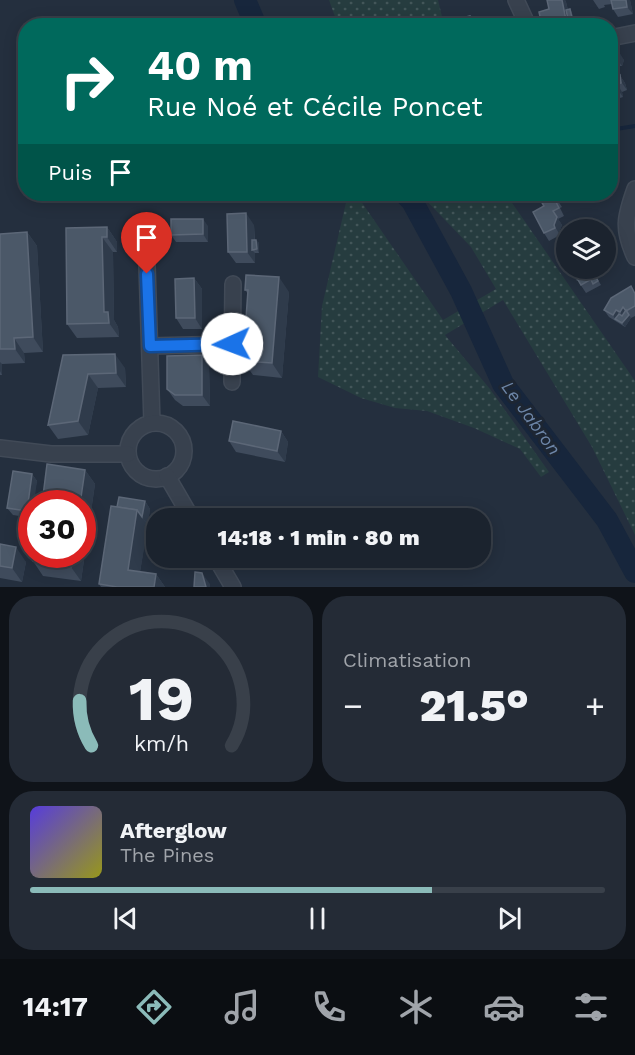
<!DOCTYPE html>
<html lang="fr">
<head>
<meta charset="utf-8">
<style>
  :root { --surface:#1b232e; --page:#242b36; --text:#f1f3f6; --muted:#a0a4aa; --line:#39404a; --accent:#8bbbb9 }
  body { margin:0; font-family:"Work Sans",sans-serif; background:var(--page); color:var(--text); height:100vh; display:flex; flex-direction:column; font-size:22px; white-space:nowrap }
  * { box-sizing:border-box; margin:0 }
  p { font-size:20px; color:var(--muted) }
  .icon { flex:none; width:33px; height:33px; fill:none; stroke:currentColor; stroke-width:2; stroke-linecap:round; stroke-linejoin:round }
  .map { position:relative; height:587px; overflow:hidden }
  .panel { display:flex; flex-direction:column; gap:9px; padding:9px; background:#0f1319; flex:1 }
  .panel>* { flex:none }
  .banner { position:absolute; left:18px; top:18px; width:600px; height:183px; border-radius:24px; box-shadow:0 3px 15px #0003,0 0 0 2px var(--line); background:#00695c; color:#fff; overflow:hidden }
  .fabs { position:absolute; left:556px; top:219px; display:grid; gap:12px }
  .fabs a { display:grid; place-items:center; width:60px; height:60px; border-radius:50%; background:var(--surface); box-shadow:0 3px 15px #0003,0 0 0 2px var(--line); font-size:30px }
  .speed { position:absolute; left:18px; top:490px; display:flex; gap:12px; font-size:30px; font-weight:700; text-align:center }
  .speed>* { display:grid; place-content:center; width:78px; height:78px; border-radius:50%; background:var(--surface); box-shadow:0 3px 15px #0003,0 0 0 2px var(--line); line-height:1 }
  .speed .limit { border:9px solid #d22; background:#fff; color:#111 }
  .pin { position:absolute; display:grid; place-items:center; width:51px; height:51px; color:#fff; margin:-62px -26px; border-radius:50% 50% 50% 0; rotate:-45deg; box-shadow:0 0 6px #0007 }
  .pin .icon { rotate:45deg }
  .me { position:absolute; width:66px; margin:-33px; rotate:268deg; stroke-linejoin:round; filter:drop-shadow(0 0 4px #0008) }
  .turn { display:flex; align-items:center; gap:21px; height:126px; padding:0 30px; font-size:27px }
  .turn .icon { width:78px; height:78px; stroke-width:2.5 }
  .turn b { display:block; font-size:42px; line-height:51px }
  .then { display:flex; align-items:center; height:57px; padding:0 30px; background:#0003; gap:12px; font-size:22px }
  .big { font-size:45px; font-weight:800; line-height:1.1 }
  .panel .tile { flex:1; display:flex; flex-direction:column; justify-content:center; gap:9px; min-width:0; padding:0 21px; border-radius:24px; background:var(--page) }
  .panel .dial { align-items:center; gap:0 }
  .dial svg { height:156px; overflow:visible; fill:none; stroke:var(--line); stroke-width:7; stroke-linecap:round; text-anchor:middle }
  .dial text { fill:var(--text); stroke:none }
  .song { display:flex; align-items:center; gap:18px }
  .cover { width:72px; height:72px; border-radius:9px; background:linear-gradient(135deg,hsl(250 70% 55%),hsl(60 70% 35%)) }
  .played { height:6px; border-radius:3px; background:linear-gradient(90deg,var(--accent) 70%,var(--line) 70%) }
  .keys { display:flex; justify-content:space-around; direction:ltr }
  .heat { display:flex; justify-content:space-between; align-items:center; font-size:33px; direction:ltr }
  .panel .tiles { flex:1; display:grid; gap:9px; grid-template-columns:1fr 1fr }
  .tile:last-child { grid-column:span 2 }
  .trip { position:absolute; left:146px; top:508px; width:345px; height:60px; border-radius:24px; background:var(--surface); box-shadow:0 3px 15px #0003,0 0 0 2px var(--line); font-weight:800; line-height:60px; text-align:center }
  .tab-bar { display:flex; height:96px; justify-content:space-around; align-items:center; background:#0b0e12; color:var(--muted) }
  .tab-bar .icon { width:42px; height:42px }
  .tab-bar .current { color:var(--accent) }
  .tab-bar b { font-size:27px; color:var(--text) }
  .map>svg:first-child { display:block }
  .grass { fill:url(#grass-dots) }
  .lines { fill:none; stroke-linecap:round; stroke-linejoin:round }
  .stream { stroke:#17263c; stroke-width:4 }
  .river { stroke:#17263c; stroke-width:22 }
  .street-casing { stroke:#414a57; stroke-width:18 }
  .street { stroke:#38414e; stroke-width:15 }
  .wall { fill:#3f4b5c }
  .shaded-wall { fill:#2f3b4b }
  .building { fill:#4b5868; stroke:#5c6777; stroke-width:1.5 }
  .route-casing { stroke:#114b97; stroke-width:15 }
  .route { stroke:#1a73e8; stroke-width:10 }
  .labels { text-anchor:middle; stroke-width:6; stroke-linejoin:round; paint-order:stroke }
  .water-label { font-size:18px; font-style:italic; fill:#6d86a8; stroke:#1d2633 }
</style>
</head>
<body>
<div class="map">
<svg width="635" height="587" viewBox="0 0 635 587">
  <defs>
    <pattern id="grass-dots" width="8" height="8" patternUnits="userSpaceOnUse" patternTransform="scale(1.5)"><rect width="8" height="8" fill="#263c3f"/><path d="M2 2h.1M6 6h.1" fill="none" stroke="#435659" stroke-width="1.8" stroke-linecap="round"/></pattern>
  </defs>
  <rect width="100%" height="100%" fill="#242f3e"/>
  <!-- grass -->
  <g class="grass">
    <path d="M329,0H438L444,25H338Z"/>
    <path d="M348,194H356L443,320L496,289L471,247L420,194H506L635,381V535L592,447L503,300L445,335L490,389L549,472L541,477L520,449L474,428L427,411L395,408L361,398L318,377L322,306Z"/>
  </g>
  <g class="lines">
    <!-- stream -->
    <g class="stream">
      <path d="M610,130L635,126"/>
      <path d="M412,201L423,194"/>
    </g>
    <!-- river -->
    <g class="river">
      <path d="M245,0L256,26"/>
      <path d="M405,194L412,201L461,291L503,384L607,520L635,572"/>
    </g>
    <defs>
      <g id="street">
        <path d="M516,0L528,26"/>
        <path d="M610,38L635,33"/>
        <path d="M635,189C625,217 622,229 635,257"/>
        <path d="M146,234L152,423"/>
        <path d="M150,346L232,344"/>
        <path d="M232,382L233,284"/>
        <circle cx="156" cy="451" r="28"/>
        <path d="M0,448L51,454H128"/>
        <path d="M167,476L192,519"/>
        <path d="M216,558L233,587"/>
      </g>
    </defs>
    <!-- street casing -->
    <use href="#street" class="street-casing"/>
    <!-- street -->
    <use href="#street" class="street"/>
  </g>
  <!-- wall -->
  <g class="wall">
    <path d="M547,0H565L566,2L568,10L570,9L572,13L575,26H542L549,9Z"/>
    <path d="M593,0H630L633,14L618,17L613,9L612,4L604,5L605,7L599,9Z"/>
    <path d="M610,49L624,60L622,66H620L619,69L621,77L625,83L627,90L622,92L623,97L620,98L614,91L613,86H610Z"/>
    <path d="M518,194H550L535,202L530,195L528,196L530,201L524,203Z"/>
    <path d="M554,195L562,207L560,208L564,216L558,219L562,225L559,232L560,235L549,241L544,233Z"/>
    <path d="M254,225L255,240L259,243V253H255V263H236L228,252Z"/>
    <path d="M208,226V242H176L171,235Z"/>
    <path d="M107,227L117,242V252H113L114,320L118,327L119,337L77,338L67,324Z"/>
    <path d="M27,232L37,246L43,352L24,353L25,363L2,364V375H0V234Z"/>
    <path d="M569,268H598L596,276L601,285L586,293L578,281H577L574,277Z"/>
    <path d="M194,278L202,289V329H183L176,318Z"/>
    <path d="M245,290L289,292L282,378L253,375L243,361L248,294Z"/>
    <path d="M635,292V316L631,318L625,327L609,317L604,310Z"/>
    <path d="M63,355L125,368L126,387L98,388L88,435L58,439L48,425Z"/>
    <path d="M209,366L210,406H183L175,400L167,389Z"/>
    <path d="M281,431L288,442L285,462L236,452L229,441Z"/>
    <path d="M85,470L95,484L81,581L43,576L33,561Z"/>
    <path d="M32,474L37,481L32,504V518L13,515L7,508Z"/>
    <path d="M145,501L150,509L140,572L156,574L165,587H101L99,584L117,507Z"/>
    <path d="M0,544L26,562L22,582L0,578Z"/>
  </g>
  <!-- shaded-wall -->
  <g class="shaded-wall">
    <path d="M562,0H565L566,2L571,23H569L566,20Z"/>
    <path d="M626,0H630L633,14L627,7Z"/>
    <path d="M570,9L572,13L575,26L573,22Z"/>
    <path d="M619,52L624,60L622,66L617,59Z"/>
    <path d="M615,58L620,66L619,69L621,77L625,83L627,90L617,76L614,62Z"/>
    <path d="M617,84L622,92L623,97L618,90Z"/>
    <path d="M553,211L562,225L559,232L560,235L554,225Z"/>
    <path d="M246,213L254,225L255,249L252,250L255,253V263L247,252Z"/>
    <path d="M203,219L208,226V242L203,234Z"/>
    <path d="M107,227L117,242V252L107,237Z"/>
    <path d="M27,232L37,246L43,352L33,337Z"/>
    <path d="M102,237L113,252L114,320L118,327L119,337L109,323L104,312Z"/>
    <path d="M256,240L259,243V253L257,249Z"/>
    <path d="M594,268H598L596,276L601,285L593,272Z"/>
    <path d="M279,277L289,292L282,378L272,363Z"/>
    <path d="M194,278L202,289V329L195,318Z"/>
    <path d="M623,307L631,318L625,327L622,323L625,319L620,312Z"/>
    <path d="M616,310L622,318L615,319L613,315Z"/>
    <path d="M14,338L24,353L25,363L15,349Z"/>
    <path d="M115,354L125,368L126,387L116,373Z"/>
    <path d="M202,355L209,366L210,406L202,395Z"/>
    <path d="M0,362L2,364V375L0,371Z"/>
    <path d="M88,374L98,388L88,435L78,421Z"/>
    <path d="M281,431L288,442L285,462L277,451Z"/>
    <path d="M85,470L95,484L81,581L71,567L73,555H82V504H80Z"/>
    <path d="M32,474L37,481L34,504H32V517L27,511Z"/>
    <path d="M145,501L150,509L148,525L142,517Z"/>
    <path d="M137,510L148,525L138,584L128,570Z"/>
    <path d="M16,547L26,562L22,582L12,568Z"/>
    <path d="M202,573L210,584V587H206Z"/>
    <path d="M156,574L165,587H154Z"/>
  </g>
  <!-- building -->
  <g class="building">
    <path d="M547,0H562L566,20L542,25L539,12L549,9Z"/>
    <path d="M611,0H626L627,7L613,9Z"/>
    <path d="M570,9L573,22L569,23L566,10Z"/>
    <path d="M470,16L471,23H474V26H449L448,24L455,22L454,20Z"/>
    <path d="M610,49L619,52L617,59L615,58L614,62L617,76L620,75L621,83L617,84L618,90L614,91L611,78H610Z"/>
    <path d="M518,194H526L528,197L521,200Z"/>
    <path d="M554,195L557,199L555,200L559,208L553,211L557,217L554,225L555,228L544,233L533,212L544,206L541,201Z"/>
    <path d="M246,213L247,252H228L227,214Z"/>
    <path d="M171,219H203V234L171,235Z"/>
    <path d="M107,227V237H102L104,312H108L109,323L67,324L66,228Z"/>
    <path d="M27,232L33,337L14,338L15,349H0V234Z"/>
    <path d="M252,240H256L257,249L252,250Z"/>
    <path d="M569,268L575,270L578,275L574,277Z"/>
    <path d="M574,268H586L590,280L581,285L577,278L579,277Z"/>
    <path d="M589,268H594L593,272L598,281L593,284L588,273Z"/>
    <path d="M246,275L279,277L272,363L243,361L248,290H245Z"/>
    <path d="M194,278L195,318H176L175,279Z"/>
    <path d="M631,286L635,294V306L626,311L623,307L620,312L616,310L613,315L604,310L611,298Z"/>
    <path d="M626,310L629,315L622,323L615,319L619,314L622,316Z"/>
    <path d="M115,354L116,373L88,374L78,421L48,425L63,355Z"/>
    <path d="M202,355V395H175L167,389V356Z"/>
    <path d="M233,421L281,431L277,451L229,441Z"/>
    <path d="M47,464L85,470L80,504H42Z"/>
    <path d="M13,471L32,474L27,511L7,508Z"/>
    <path d="M119,497L145,501L142,517L137,510L117,507Z"/>
    <path d="M111,506L137,510L128,570L156,574L154,587H117L99,584Z"/>
    <path d="M0,544L16,547L12,568L0,566Z"/>
    <path d="M34,555H73L71,567L33,561Z"/>
    <path d="M195,572L202,573L206,587H194Z"/>
  </g>
  <g class="lines">
    <defs>
      <path id="route" d="M147,274L150,346L232,344"/>
    </defs>
    <!-- route casing -->
    <use href="#route" class="route-casing"/>
    <!-- route -->
    <use href="#route" class="route"/>
  </g>
  <g class="labels">
    <!-- water labels -->
    <g class="water-label">
      <text transform="translate(531 418) rotate(54)" y="6">Le Jabron</text>
    </g>
  </g>
</svg>
<div class="fabs">
<a><svg class="icon" aria-label="layers" viewBox="0 0 24 24"><path d="M12 4l9 5-9 5-9-5zM3 14l9 5 9-5"/></svg></a>
</div>
<div class="speed"><div class="limit">30</div></div>
<div class="pin" style="left:147px;top:274px;background:#d93025"><svg class="icon" aria-label="arrive" viewBox="0 0 24 24"><path d="M6 21V4h12l-3 4 3 4H6"/></svg></div>
<svg class="me" style="left:232px;top:344px" viewBox="-20 -20 40 40"><circle r="19" fill="#fff"/><path d="M0-13L10 11 0 6-10 11z" fill="#1a73e8"/></svg>
<div class="trip">14:18 · 1 min · 80 m</div>
<div class="banner">
<div class="turn"><svg class="icon" aria-label="right" viewBox="0 0 24 24"><path d="M7 20v-9h11M14 6l5 5-5 5"/></svg><div><b>40 m</b>Rue Noé et Cécile Poncet</div></div>
<div class="then">Puis<svg class="icon" aria-label="arrive" viewBox="0 0 24 24"><path d="M6 21V4h12l-3 4 3 4H6"/></svg></div>
</div>
</div>
<section class="panel">
<div class="tiles">
<div class="tile dial"><svg viewBox="0 0 100 80">
<path d="M14 69A42 42 0 1 1 86 69"/>
<path d="M14 69A42 42 0 0 1 8 46" stroke="#8bbbb9"/>
<text x="50" y="56" font-size="32" font-weight="700">19</text>
<text x="50" y="72" font-size="11">km/h</text>
</svg></div>
<div class="tile"><p>Climatisation</p>
<div class="heat"><a>−</a><b class="big">21.5°</b><a>+</a></div>
</div>
<div class="tile">
<div class="song"><i class="cover"></i><div><b>Afterglow</b><p>The Pines</p></div></div>
<div class="played"></div>
<div class="keys"><svg class="icon" aria-label="previous" viewBox="0 0 24 24"><path d="M18 5L8 12l10 7zM5 5v14"/></svg><svg class="icon" aria-label="pause" viewBox="0 0 24 24"><path d="M8 5v14M16 5v14"/></svg><svg class="icon" aria-label="next" viewBox="0 0 24 24"><path d="M6 5l10 7-10 7zM19 5v14"/></svg></div>
</div>
</div>
</section>
<nav class="tab-bar">
<b>14:17</b>
<svg class="icon current" aria-label="directions" viewBox="0 0 24 24"><path d="M12 3l9 9-9 9-9-9zM9 14v-3h6M13 9l2 2-2 2"/></svg>
<svg class="icon" aria-label="music" viewBox="0 0 24 24"><path d="M9 18V5l10-2v13"/><circle cx="6" cy="18" r="3"/><circle cx="16" cy="16" r="3"/></svg>
<svg class="icon" aria-label="phone" viewBox="0 0 24 24"><path d="M5 4h4l2 5-3 2q2 4 5 5l2-3 5 2v4C11 20 4 13 5 4z"/></svg>
<svg class="icon" aria-label="climate" viewBox="0 0 24 24"><path d="M12 3v18M4 7l16 10M4 17L20 7"/></svg>
<svg class="icon" aria-label="car" viewBox="0 0 24 24"><path d="M5 17H2v-5l4-1 3-4h7l3 4 3 1v5h-3M9 17h6M6 11h13"/><circle cx="7" cy="17" r="2"/><circle cx="17" cy="17" r="2"/></svg>
<svg class="icon" aria-label="filters" viewBox="0 0 24 24"><path d="M4 7h16M4 17h16"/><circle cx="9" cy="7" r="2"/><circle cx="15" cy="17" r="2"/></svg>
</nav>
</body>
</html>
